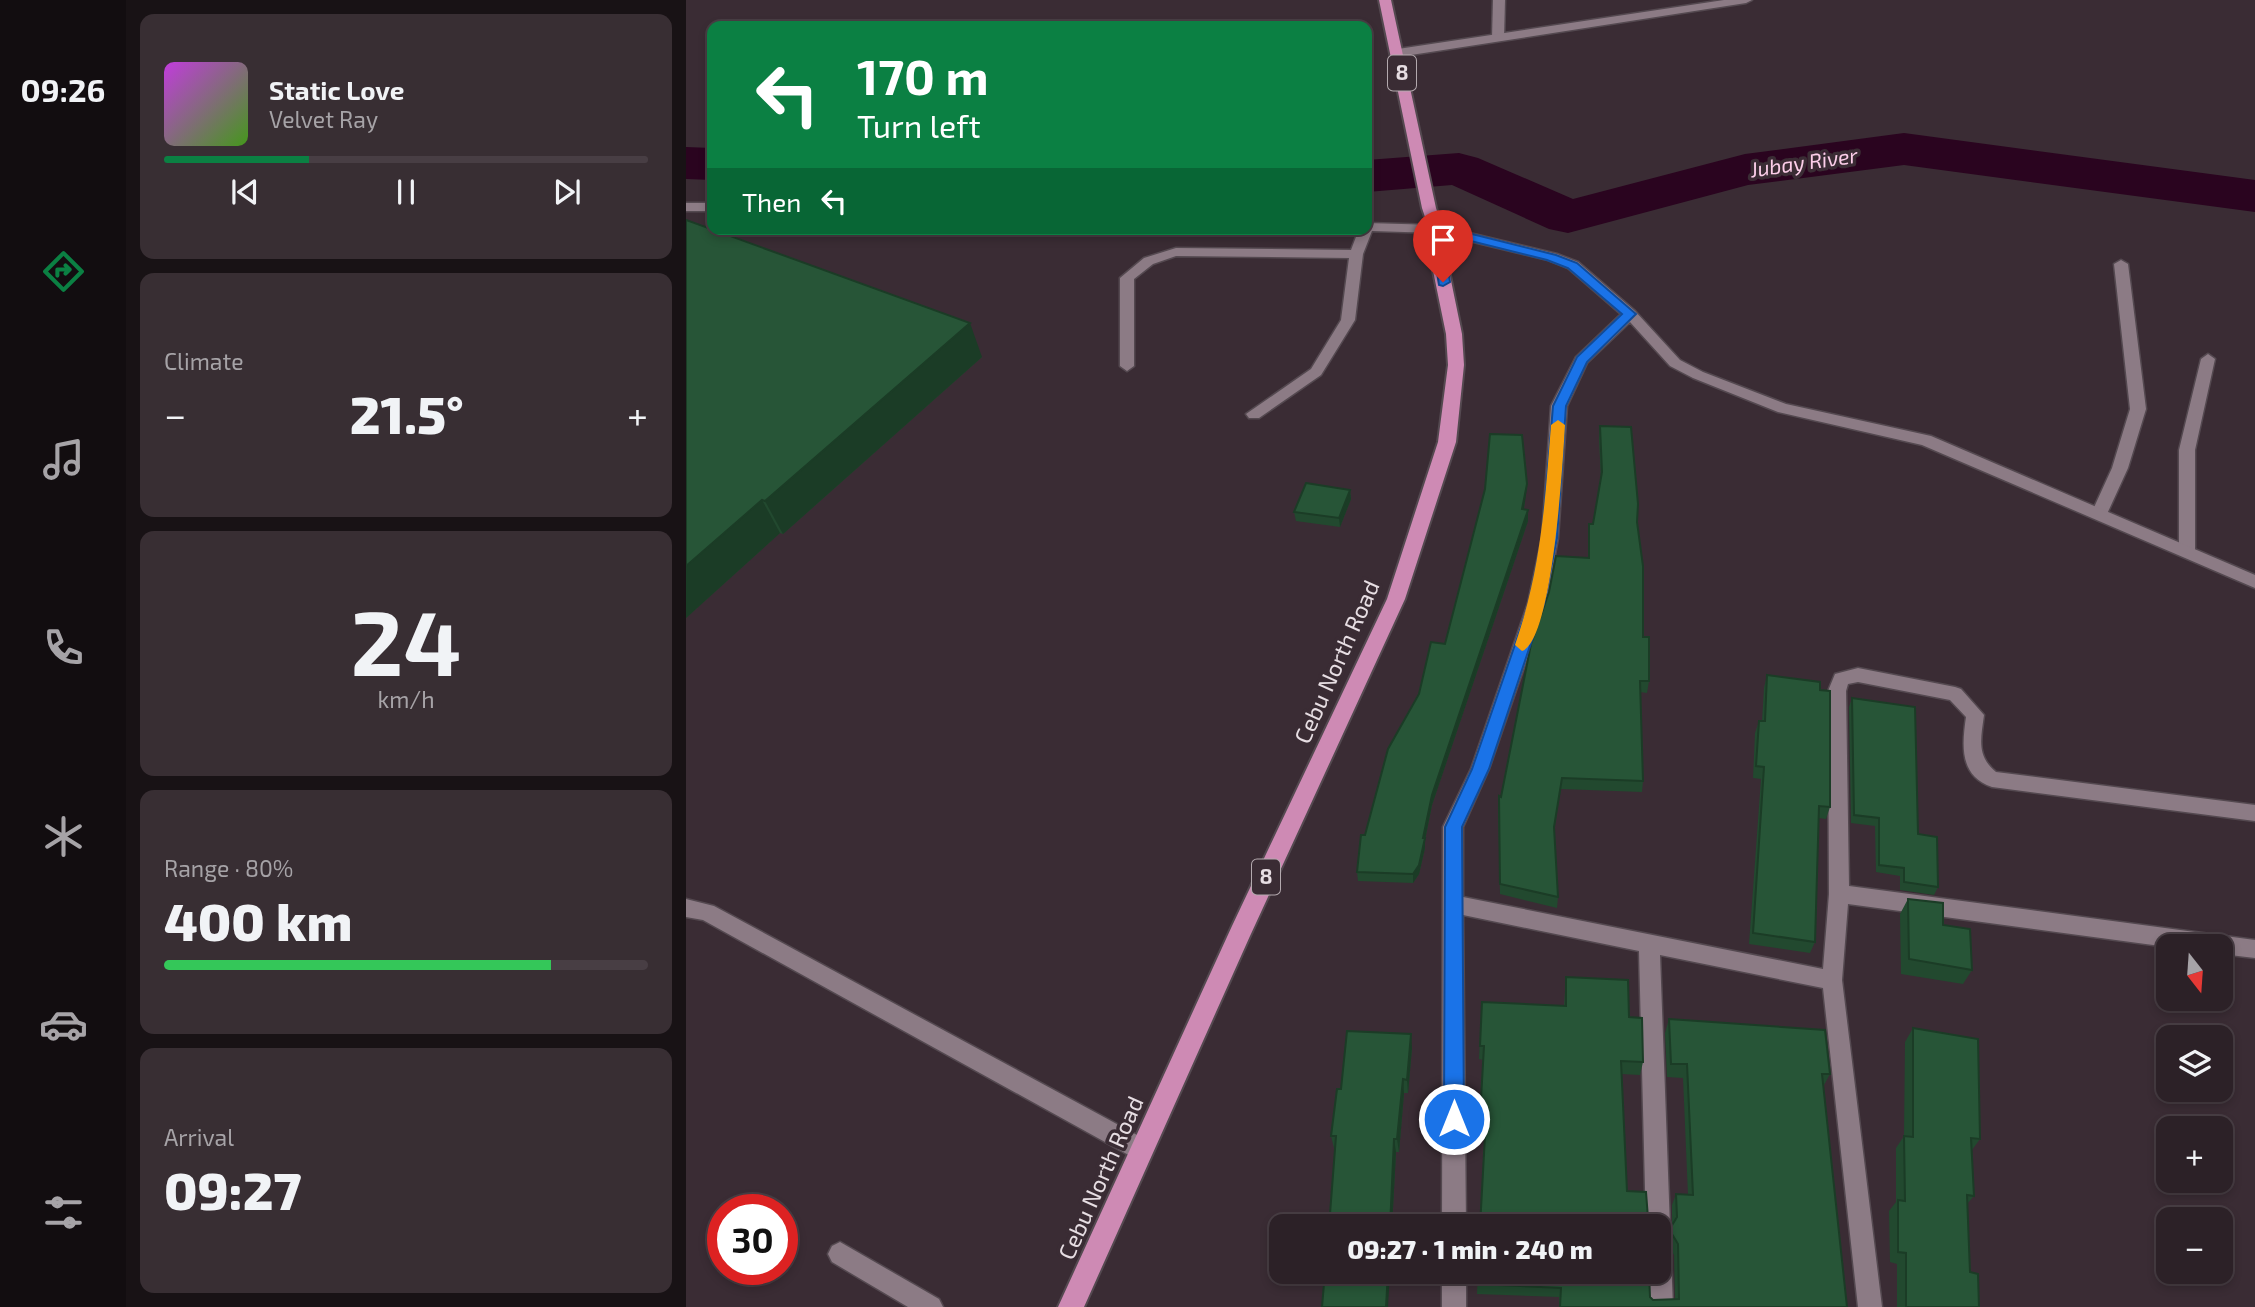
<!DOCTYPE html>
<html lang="en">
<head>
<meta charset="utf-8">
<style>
  :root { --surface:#2c2127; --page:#382e33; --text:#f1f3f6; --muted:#a6a3a7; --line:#483e44; --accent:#0b8043 }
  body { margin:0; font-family:"Exo 2",sans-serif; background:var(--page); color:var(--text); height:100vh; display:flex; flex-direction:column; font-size:26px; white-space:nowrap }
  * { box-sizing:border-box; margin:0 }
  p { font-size:23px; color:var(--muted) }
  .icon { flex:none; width:38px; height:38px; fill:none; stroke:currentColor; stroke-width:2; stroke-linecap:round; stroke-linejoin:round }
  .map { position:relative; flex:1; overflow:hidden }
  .panel { display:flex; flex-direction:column; gap:14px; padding:14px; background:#181215; width:560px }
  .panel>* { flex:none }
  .guide { position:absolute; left:21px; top:21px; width:665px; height:214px; border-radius:14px; box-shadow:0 4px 10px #0003,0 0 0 2px var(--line); background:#0b8043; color:#fff; overflow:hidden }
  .needle { width:46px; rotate:163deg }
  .controls { position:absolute; left:1470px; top:934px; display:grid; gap:14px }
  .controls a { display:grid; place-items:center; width:77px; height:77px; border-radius:14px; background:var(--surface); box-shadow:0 4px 10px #0003,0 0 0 2px var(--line); font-size:35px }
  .speed { position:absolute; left:21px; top:1194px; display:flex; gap:14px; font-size:35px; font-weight:700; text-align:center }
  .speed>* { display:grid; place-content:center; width:91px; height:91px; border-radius:50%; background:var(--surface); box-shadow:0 4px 10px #0003,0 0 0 2px var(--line); line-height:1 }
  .speed .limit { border:10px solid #d22; background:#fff; color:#111 }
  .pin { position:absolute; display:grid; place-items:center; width:60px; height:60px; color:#fff; margin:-72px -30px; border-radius:50% 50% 50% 0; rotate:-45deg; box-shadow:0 0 7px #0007 }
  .pin .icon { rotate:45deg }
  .me { position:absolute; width:77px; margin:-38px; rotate:0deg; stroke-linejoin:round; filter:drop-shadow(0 0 5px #0008) }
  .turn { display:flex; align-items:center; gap:24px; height:147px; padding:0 35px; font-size:32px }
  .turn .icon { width:91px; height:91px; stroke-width:2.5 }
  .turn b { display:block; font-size:49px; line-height:60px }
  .then { display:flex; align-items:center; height:66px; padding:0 35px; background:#0003; gap:14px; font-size:26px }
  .big { font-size:52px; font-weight:800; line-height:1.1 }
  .panel .widget { flex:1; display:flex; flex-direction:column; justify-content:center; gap:10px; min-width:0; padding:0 24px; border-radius:14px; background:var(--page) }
  .panel .dial { align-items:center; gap:0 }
  .dial b { font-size:91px; line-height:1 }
  .song { display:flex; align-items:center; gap:21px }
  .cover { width:84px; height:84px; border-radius:10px; background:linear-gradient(135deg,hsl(290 70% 55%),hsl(100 70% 35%)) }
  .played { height:7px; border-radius:4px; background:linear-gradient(90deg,var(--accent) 30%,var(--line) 30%) }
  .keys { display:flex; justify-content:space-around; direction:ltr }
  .heat { display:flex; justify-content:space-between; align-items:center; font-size:38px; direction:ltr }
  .charge { height:10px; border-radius:5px; background:linear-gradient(90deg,#34c759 80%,var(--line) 0) }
  .trip { position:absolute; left:583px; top:1214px; width:402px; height:70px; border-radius:14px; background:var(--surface); box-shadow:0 4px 10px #0003,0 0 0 2px var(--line); font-weight:800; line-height:70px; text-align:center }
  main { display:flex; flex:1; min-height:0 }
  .tabs { display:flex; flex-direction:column; width:126px; justify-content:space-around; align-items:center; background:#120d10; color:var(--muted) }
  .tabs .icon { width:49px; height:49px }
  .tabs .on { color:var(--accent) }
  .tabs b { font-size:32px; color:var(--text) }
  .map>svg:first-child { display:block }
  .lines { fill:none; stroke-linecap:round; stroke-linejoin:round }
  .river { fill:#2a041f; fill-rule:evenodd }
  .service-casing { stroke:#544950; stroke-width:3 }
  .minor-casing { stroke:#544950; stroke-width:3 }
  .trunk-casing { stroke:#544950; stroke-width:4 }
  .service { fill:#8c7b85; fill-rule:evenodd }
  .minor { fill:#8c7b85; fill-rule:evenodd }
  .trunk { fill:#ce8ab4; fill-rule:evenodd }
  .wall { fill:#22492f }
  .shaded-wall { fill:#1b3c26 }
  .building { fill:#275537; stroke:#1b3c26; stroke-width:2 }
  .route { fill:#1a73e8; stroke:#114b97; stroke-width:2 }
  .slow { fill:#f59e0b }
  .labels { text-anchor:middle; stroke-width:7; stroke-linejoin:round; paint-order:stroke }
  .shield { fill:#3a2c34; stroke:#b3a9ae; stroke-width:2 }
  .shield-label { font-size:21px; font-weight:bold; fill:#e7dee3 }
  .far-water-label { font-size:21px; font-style:italic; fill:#fccee9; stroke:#3a2c34 }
  .street-label { font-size:23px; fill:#e7dee3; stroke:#3a2c34 }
</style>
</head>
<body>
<main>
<nav class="tabs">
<b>09:26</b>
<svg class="icon on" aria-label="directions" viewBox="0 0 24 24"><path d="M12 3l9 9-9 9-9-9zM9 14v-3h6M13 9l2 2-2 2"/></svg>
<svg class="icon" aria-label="music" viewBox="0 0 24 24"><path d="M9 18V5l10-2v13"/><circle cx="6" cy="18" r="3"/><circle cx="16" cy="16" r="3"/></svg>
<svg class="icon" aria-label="phone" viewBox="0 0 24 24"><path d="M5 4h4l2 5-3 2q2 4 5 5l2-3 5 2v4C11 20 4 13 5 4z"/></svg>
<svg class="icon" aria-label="climate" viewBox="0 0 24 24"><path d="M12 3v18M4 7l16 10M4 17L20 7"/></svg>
<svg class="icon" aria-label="car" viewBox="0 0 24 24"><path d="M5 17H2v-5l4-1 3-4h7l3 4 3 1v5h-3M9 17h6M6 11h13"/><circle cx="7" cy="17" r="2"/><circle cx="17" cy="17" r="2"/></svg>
<svg class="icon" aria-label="filters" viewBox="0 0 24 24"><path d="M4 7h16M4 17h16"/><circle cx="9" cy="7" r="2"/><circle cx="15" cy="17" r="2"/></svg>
</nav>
<section class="panel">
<div class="widget">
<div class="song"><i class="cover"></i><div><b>Static Love</b><p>Velvet Ray</p></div></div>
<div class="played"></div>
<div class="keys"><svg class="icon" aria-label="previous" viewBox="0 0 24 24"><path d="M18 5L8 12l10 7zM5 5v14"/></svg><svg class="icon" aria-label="pause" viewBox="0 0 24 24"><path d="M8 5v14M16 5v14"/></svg><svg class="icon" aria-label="next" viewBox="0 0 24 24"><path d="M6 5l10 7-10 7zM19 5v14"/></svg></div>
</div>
<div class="widget"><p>Climate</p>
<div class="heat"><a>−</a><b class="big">21.5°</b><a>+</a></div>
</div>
<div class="widget dial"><b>24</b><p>km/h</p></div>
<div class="widget"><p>Range · 80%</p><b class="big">400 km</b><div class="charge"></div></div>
<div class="widget"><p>Arrival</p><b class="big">09:27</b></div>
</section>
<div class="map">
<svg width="1569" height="1307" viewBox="0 0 1569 1307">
  <rect width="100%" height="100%" fill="#3a2c34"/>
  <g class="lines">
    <!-- river -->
    <g class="river">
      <path d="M1218,133L1569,180V212L1218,165L1062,185L882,233L863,229L766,185L681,192V160L773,153L792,158L887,199L1059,154Z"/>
      <path d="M0,147L26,148V180L0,179Z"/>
    </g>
    <defs>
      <g id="service">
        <path d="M807,0H819L818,38L812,41L806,38Z"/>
        <rect x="0" y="203" width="26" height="8"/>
        <path d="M1435,260L1442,264L1460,409L1442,468L1421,514L1413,520L1405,514L1426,468L1444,409L1428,264Z"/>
        <path d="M1522,354L1529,359L1509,450V552L1501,558L1493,552V450L1515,359Z"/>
        <path d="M0,899L28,906L464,1142L467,1150L464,1158L456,1161L448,1158L17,920L0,917Z"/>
        <path d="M154,1242L253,1299L257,1307H222L146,1262L142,1254L146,1246Z"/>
      </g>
      <g id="minor">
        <path d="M1038,0H1066L1060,3L712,57L706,53L712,49Z"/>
        <path d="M681,223L750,225L871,254L892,262L949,311L994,360L1017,372L1100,404L1245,436L1569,575V588L1236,445L1092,412L1007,378L984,366L944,322L901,363L881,406L872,538L860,603L803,769L777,827V897L1137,969L1143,894L1142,691L1149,674L1172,668L1269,687L1275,689L1298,715C1295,738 1290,756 1310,772L1569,805V821L1306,787C1273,776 1276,745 1280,717L1264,700L1172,682L1162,684L1160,691L1163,886L1569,940V958L1535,954V947H1482L1162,904L1156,980L1196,1307H1172L1137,988L974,955L984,1227L980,1235L973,1238V1227H960L953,951L777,915L780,1227H756L757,827L785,769L842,603L856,538L865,406L890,357L935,314L882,268L862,260L750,233L686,231L677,254L669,320L635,375L573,418H563L560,414L625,369L655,320L663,258L490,256L467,264L448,279V366L441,371L434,366V278L458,258L490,248L665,250L673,229H681Z"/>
        <path d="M973,1243L981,1247L985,1255L987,1307H963L962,1272H973Z"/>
        <rect x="756" y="1272" width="24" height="35"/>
      </g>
      <path id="trunk" d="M693,0H705L750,208L757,229L760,256L776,334L778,365L770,442L719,599L564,936L398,1307H372L546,926L701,599L752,442L762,365L760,334L744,256L743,229L736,208Z"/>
    </defs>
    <!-- service casing -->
    <use href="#service" class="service-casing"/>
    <!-- minor casing -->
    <use href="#minor" class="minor-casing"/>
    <!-- trunk casing -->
    <use href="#trunk" class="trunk-casing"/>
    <!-- service -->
    <use href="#service" class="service"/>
    <!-- minor -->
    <use href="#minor" class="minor"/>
    <!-- trunk -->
    <use href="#trunk" class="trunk"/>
  </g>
  <!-- wall -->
  <g class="wall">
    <path d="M0,220L296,357L97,534L94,533L0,618Z"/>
    <path d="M914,426L951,522L957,637L963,681L961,693L954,692L957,781L956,792L875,789L868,831L872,897L871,908L814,894L812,807L815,797L902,557L903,524H907L915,480L913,439Z"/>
    <path d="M841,484L838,509L842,521L746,805L739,840V848L733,874L727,883L672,881L671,872L679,835L759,644Z"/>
    <path d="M664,490L665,499L654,527L610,521L608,512Z"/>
    <path d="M1081,675L1134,690L1144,807L1140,819L1133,818L1129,942L1124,953L1063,944L1075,779L1067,778L1069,733L1073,721H1076L1078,688Z"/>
    <path d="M1166,698L1232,834L1252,887L1248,895L1214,890V876L1190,872L1189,826L1165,823L1163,707Z"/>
    <path d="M1222,899L1257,925L1286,970L1277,984L1215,974L1214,914Z"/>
    <path d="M880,977L942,980L943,1017L956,1018L957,1062L954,1075L935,1074L941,1191L960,1192L962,1218L974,1219V1237L977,1230L985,1227L986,1224V1205L990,1194L1002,1195L997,1078L981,1077L979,1033L983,1019L1139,1030L1144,1074L1137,1087L1161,1307H873V1297L791,1294L792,1272H963L964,1297L967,1300L989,1299L988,1255L982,1245L974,1241V1259L973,1262V1227H794L799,1130H794L797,1060L793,1059L796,1002L878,1006Z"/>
    <path d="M1227,1028L1294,1139L1286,1150L1288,1196L1281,1204L1284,1272L1293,1307H1211V1264L1204,1262L1203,1211L1210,1202V1148L1218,1136L1219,1042Z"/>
    <path d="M726,1048L722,1093H718L713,1152H710L706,1227H643L649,1148H648L645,1136L655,1089Z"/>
  </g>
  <!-- shaded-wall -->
  <g class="shaded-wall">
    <path d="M284,323L296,357L97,534L79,501Z"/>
    <path d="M841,484L840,495L836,520V509Z"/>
    <path d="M664,490L665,499L654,527L653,518Z"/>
    <path d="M76,500L94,533L0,618V566Z"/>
    <path d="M842,510V521L746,805L739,840V848L733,874L727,883V874L737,838L746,795Z"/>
    <path d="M725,1034L726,1048L722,1093L721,1080Z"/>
    <path d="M717,1079L718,1093L713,1152L711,1139Z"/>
    <path d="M708,1139L710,1152L706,1227H704Z"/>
    <path d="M702,1272H704L702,1307H700Z"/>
  </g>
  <!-- building -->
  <g class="building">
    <path d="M0,220L284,323L79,501L76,500L0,566Z"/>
    <path d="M914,426L945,427L952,504L951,522L957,566V637H963V681H954L957,781L876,778L868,827L872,897L814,884L813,796L815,797L845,644L863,592L870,556L903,558V524H907L916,472Z"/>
    <path d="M804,434L836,435L841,484L836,509L842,510L746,795L737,838H739L733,865L727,874L671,872L675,835H679L702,749L733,694L745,642L759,644L799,489Z"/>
    <path d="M620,483L664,490L653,518L608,512Z"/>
    <path d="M1081,675L1134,682V690L1144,691V807L1133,806L1129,942L1067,933L1078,767L1070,766L1073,721H1079Z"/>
    <path d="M1166,698L1229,707L1232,834L1251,837L1252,887L1218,882V868L1193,865V818L1168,815Z"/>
    <path d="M1222,899L1257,903V925L1284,929L1286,970L1223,959Z"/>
    <path d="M880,977L942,980L943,1017L956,1018L957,1062L935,1061L941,1191L960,1192L962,1218L974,1219V1259H973V1227H794L800,1117H794L798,1046H794L796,1002L880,1006Z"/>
    <path d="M983,1019L1139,1030L1144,1074H1136L1161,1307H874L875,1288L791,1284L792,1272H963L964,1297L967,1300L993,1299L992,1244L986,1234L977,1230L985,1227L991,1217L990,1194L1007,1195L1001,1064H985Z"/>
    <path d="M1227,1028L1292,1039L1294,1139L1285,1138L1288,1196L1281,1195L1284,1272L1292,1274L1293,1307H1220V1253L1212,1252V1200L1219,1201L1218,1136L1227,1137Z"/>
    <path d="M661,1031L725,1034L721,1080L717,1079L711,1139H708L704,1227H643L650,1136H645L651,1089H655Z"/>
    <path d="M639,1272H702L700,1307H636Z"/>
  </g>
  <!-- route -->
  <path class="route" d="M750,225L870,255L891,263L950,314L901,362L880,406L871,538L858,604L803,769L776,827L778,1119L775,1126L768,1129L760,1126L758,1119L759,827L786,769L843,604L856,538L867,406L891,357L936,314L882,268L861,260L757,234L764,282L757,286L753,285L744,229Z"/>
  <!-- slow -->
  <path class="slow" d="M872,420L879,425C877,459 867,641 836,651L829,645C855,570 859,503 865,425Z"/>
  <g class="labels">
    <!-- shield labels -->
    <g class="shield">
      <rect x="702" y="55.5" width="28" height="35" rx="5"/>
      <rect x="566" y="859.5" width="28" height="35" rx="5"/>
    </g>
    <g class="shield-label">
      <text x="716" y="80">8</text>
      <text x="580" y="884">8</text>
    </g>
    <!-- far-water labels -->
    <g class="far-water-label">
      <text transform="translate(1118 163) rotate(-8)" y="7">Jubay River</text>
    </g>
    <!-- street labels -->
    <g class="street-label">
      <text transform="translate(651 662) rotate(-66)" y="8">Cebu North Road</text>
      <text transform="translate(415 1178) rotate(-66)" y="8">Cebu North Road</text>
    </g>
  </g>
</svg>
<div class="controls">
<a><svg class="needle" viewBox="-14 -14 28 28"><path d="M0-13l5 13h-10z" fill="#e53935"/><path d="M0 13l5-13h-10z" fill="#a6a3a7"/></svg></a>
<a><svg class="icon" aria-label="layers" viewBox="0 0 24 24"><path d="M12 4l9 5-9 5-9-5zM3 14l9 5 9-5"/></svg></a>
<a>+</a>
<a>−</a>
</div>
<div class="speed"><div class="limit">30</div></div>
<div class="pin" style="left:757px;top:282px;background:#d93025"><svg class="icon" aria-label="arrive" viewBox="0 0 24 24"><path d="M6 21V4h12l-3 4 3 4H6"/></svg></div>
<svg class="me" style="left:768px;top:1119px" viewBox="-20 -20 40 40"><circle r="17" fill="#1a73e8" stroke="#fff" stroke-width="3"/><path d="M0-11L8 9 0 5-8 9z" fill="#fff"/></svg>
<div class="trip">09:27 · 1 min · 240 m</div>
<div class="guide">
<div class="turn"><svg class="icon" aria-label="left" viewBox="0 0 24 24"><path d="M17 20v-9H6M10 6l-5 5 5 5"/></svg><div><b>170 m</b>Turn left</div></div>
<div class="then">Then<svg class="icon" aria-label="left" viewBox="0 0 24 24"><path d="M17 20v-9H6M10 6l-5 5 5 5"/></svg></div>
</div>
</div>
</main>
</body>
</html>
